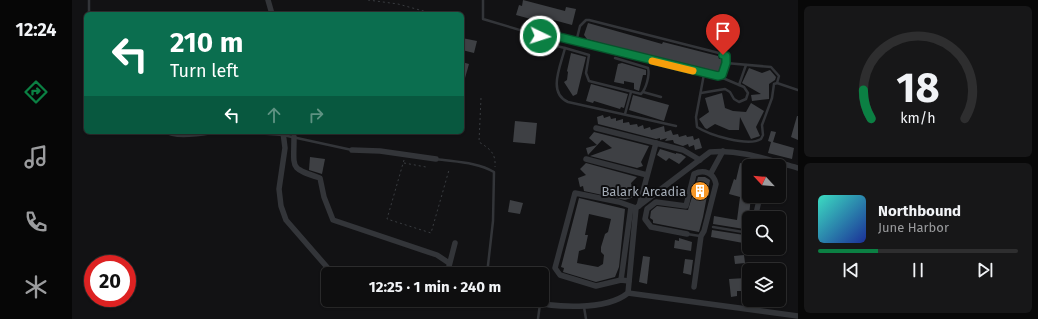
<!DOCTYPE html>
<html lang="en">
<head>
<meta charset="utf-8">
<style>
  :root { --surface:#0e0e0f; --page:#171718; --text:#f1f3f6; --muted:#9b9c9e; --line:#2e2e2f; --accent:#0b8043 }
  body { margin:0; font-family:"Fira Sans",sans-serif; background:var(--page); color:var(--text); height:100vh; display:flex; flex-direction:column; font-size:15px; white-space:nowrap }
  * { box-sizing:border-box; margin:0 }
  p { font-size:13px; color:var(--muted) }
  .icon { flex:none; width:22px; height:22px; fill:none; stroke:currentColor; stroke-width:2; stroke-linecap:round; stroke-linejoin:round }
  .map { position:relative; flex:1; overflow:hidden }
  .panel { display:flex; flex-direction:column; gap:6px; padding:6px; background:#080808; width:240px }
  .panel>* { flex:none }
  .guide { position:absolute; left:12px; top:12px; width:380px; height:122px; border-radius:6px; box-shadow:0 1px 3px #0004,0 0 0 1px var(--line); background:#0b6e4f; color:#fff; overflow:hidden }
  .needle { width:26px; rotate:296deg }
  .buttons { position:absolute; left:670px; top:159px; display:grid; gap:8px }
  .buttons a { display:grid; place-items:center; width:44px; height:44px; border-radius:6px; background:var(--surface); box-shadow:0 1px 3px #0004,0 0 0 1px var(--line); font-size:20px }
  .speed { position:absolute; left:12px; top:255px; display:flex; gap:8px; font-size:20px; font-weight:700; text-align:center }
  .speed>* { display:grid; place-content:center; width:52px; height:52px; border-radius:50%; background:var(--surface); box-shadow:0 1px 3px #0004,0 0 0 1px var(--line); line-height:1 }
  .speed .limit { border:6px solid #d22; background:#fff; color:#111 }
  .pin { position:absolute; display:grid; place-items:center; width:34px; height:34px; color:#fff; margin:-41px -17px; border-radius:50% 50% 50% 0; rotate:-45deg; box-shadow:0 0 4px #0007 }
  .pin .icon { rotate:45deg }
  .me { position:absolute; width:44px; margin:-22px; rotate:94deg; stroke-linejoin:round; filter:drop-shadow(0 0 3px #0008) }
  .turn { display:flex; align-items:center; gap:14px; height:84px; padding:0 20px; font-size:18px }
  .turn .icon { width:52px; height:52px; stroke-width:2.5 }
  .turn b { display:block; font-size:28px; line-height:34px }
  .lanes { display:flex; align-items:center; height:38px; padding:0 20px; background:#0003; justify-content:center; gap:20px; direction:ltr }
  .lanes .off { opacity:.35 }
  .panel .card { flex:1; display:flex; flex-direction:column; justify-content:center; gap:6px; min-width:0; padding:0 14px; border-radius:6px; background:var(--page) }
  .panel .dial { align-items:center; gap:0 }
  .dial svg { height:104px; overflow:visible; fill:none; stroke:var(--line); stroke-width:7; stroke-linecap:round; text-anchor:middle }
  .dial text { fill:var(--text); stroke:none }
  .song { display:flex; align-items:center; gap:12px }
  .cover { width:48px; height:48px; border-radius:6px; background:linear-gradient(135deg,hsl(170 70% 55%),hsl(230 70% 35%)) }
  .played { height:4px; border-radius:2px; background:linear-gradient(90deg,var(--accent) 30%,var(--line) 30%) }
  .keys { display:flex; justify-content:space-around; direction:ltr }
  .trip { position:absolute; left:249px; top:267px; width:228px; height:40px; border-radius:6px; background:var(--surface); box-shadow:0 1px 3px #0004,0 0 0 1px var(--line); font-weight:700; line-height:40px; text-align:center }
  main { display:flex; flex:1; min-height:0 }
  .tabs { display:flex; flex-direction:column; width:72px; justify-content:space-around; align-items:center; background:#060606; color:var(--muted) }
  .tabs .icon { width:28px; height:28px }
  .tabs .active { color:var(--accent) }
  .tabs b { font-size:18px; color:var(--text) }
  .map>svg:first-child { display:block }
  .building { fill:#3e4044; fill-rule:evenodd }
  .lines { fill:none; stroke-linecap:round; stroke-linejoin:round }
  .path { stroke:#393c40; stroke-width:1; stroke-dasharray:2 3; stroke-linecap:butt }
  .lane { stroke:#333539; stroke-width:2.5 }
  .street { stroke:#333539; stroke-width:5.5 }
  .route-casing { stroke:#07532c; stroke-width:10 }
  .route { stroke:#0b8043; stroke-width:7 }
  .slow { stroke:#f59e0b; stroke-width:7 }
  .labels { text-anchor:middle; stroke-width:4; stroke-linejoin:round; paint-order:stroke }
  .poi-label { font-size:13px; fill:#a3abb5; stroke:#0d0d0f; text-anchor:end }
</style>
</head>
<body>
<main>
<nav class="tabs">
<b>12:24</b>
<svg class="icon active" aria-label="directions" viewBox="0 0 24 24"><path d="M12 3l9 9-9 9-9-9zM9 14v-3h6M13 9l2 2-2 2"/></svg>
<svg class="icon" aria-label="music" viewBox="0 0 24 24"><path d="M9 18V5l10-2v13"/><circle cx="6" cy="18" r="3"/><circle cx="16" cy="16" r="3"/></svg>
<svg class="icon" aria-label="phone" viewBox="0 0 24 24"><path d="M5 4h4l2 5-3 2q2 4 5 5l2-3 5 2v4C11 20 4 13 5 4z"/></svg>
<svg class="icon" aria-label="climate" viewBox="0 0 24 24"><path d="M12 3v18M4 7l16 10M4 17L20 7"/></svg>
</nav>
<div class="map">
<svg width="726" height="319" viewBox="0 0 726 319">
  <rect width="100%" height="100%" fill="#121214"/>
  <!-- building -->
  <g class="building">
    <path d="M451,0L493,11L494,7L504,9L500,25L478,19L477,24L444,15L447,5L450,6Z"/>
    <path d="M516,23L590,44L591,42L646,56L647,59H651L648,72L635,70L539,48L537,45L515,39L512,35Z"/>
    <path d="M390,38L405,41L402,53L390,50Z"/>
    <path d="M499,53L514,57L505,94L501,96L492,82L495,80L496,72L495,71Z"/>
    <path d="M390,62L397,64L391,85L390,84Z"/>
    <path d="M550,63L574,70V75H571L567,91L562,89V83L552,81V84L542,82L546,64Z"/>
    <path d="M677,68L690,73L698,70L704,77L703,80L697,84V99L680,101L679,95L689,94L670,83Z"/>
    <path d="M519,84L556,94L552,108L549,107L548,109L522,101L521,103L514,101Z"/>
    <path d="M650,93L653,108L661,111L674,112L679,103L692,111L684,127L688,136L679,139L668,117L667,130H657L643,124L635,129L633,128L627,119L637,112L633,98Z"/>
    <path d="M561,95L597,105L592,121L557,110Z"/>
    <path d="M531,115L532,118L538,116L539,119L544,118V121L551,119V123L557,122L558,125L565,124L566,127L571,125L572,129L578,127L579,130L592,126L593,132L599,130L601,135L606,134L607,137L614,135L615,137L621,136L622,140L627,138L630,148L623,150L622,145L617,147L616,144L611,146L602,143L601,140L593,141L595,138L588,140V138L584,139L526,124L525,117Z"/>
    <path d="M725,116H726V140L719,137Z"/>
    <path d="M443,121L465,123L463,144L441,142Z"/>
    <path d="M699,131L704,132L701,142L722,148L720,159L696,153L699,142L696,141Z"/>
    <path d="M522,132L577,146L569,162L571,166L565,168L518,156L540,148L530,140L516,155L514,148L525,145L517,138Z"/>
    <path d="M588,149L604,154V153L609,154L614,157L607,164L597,158L594,161L585,155Z"/>
    <path d="M238,157L253,159L250,174L237,170Z"/>
    <path d="M672,162L677,163V196H679L677,216H674L672,229L641,224L642,216L665,220L668,197L657,194L662,179L664,180L668,163L672,164Z"/>
    <path d="M514,163L565,177L559,183L562,197L553,200L512,191L511,186L508,187L506,178L514,175L508,169Z"/>
    <path d="M626,177H633L638,180L631,217L627,232L581,223V220L578,218L579,211L585,206L616,210Z"/>
    <path d="M507,198L553,209L547,267L543,277L524,282L491,272L492,268L489,267ZM517,214L539,219L536,232L533,234L529,247V252L532,255L531,264L526,267L505,263L507,251L513,249L516,235H513Z"/>
    <path d="M438,200L451,203L448,214L436,212Z"/>
    <path d="M640,230L672,235L671,243L639,237Z"/>
    <path d="M607,238L620,242L619,251L602,248L603,240L607,241Z"/>
    <path d="M672,255L673,263L663,264L662,256Z"/>
    <path d="M571,256L578,257L575,284L567,282Z"/>
    <path d="M613,259L621,260L619,275L611,273Z"/>
    <path d="M674,278L675,291H665V296L659,297L657,279Z"/>
  </g>
  <g class="lines">
    <!-- path -->
    <g class="path">
      <path d="M296,0L326,4L355,12"/>
      <path d="M409,98L407,142C418,149 424,153 423,167"/>
      <path d="M332,160L315,219L359,233L377,170"/>
      <path d="M332,163L354,167"/>
    </g>
    <!-- lane -->
    <g class="lane">
      <path d="M17,0V14"/>
      <path d="M411,0V19L468,36"/>
      <path d="M504,42L646,76L650,75L654,63L699,67L707,76L705,83"/>
      <path d="M493,48L472,43L468,36L475,34L504,42L508,26L514,20H517L647,53L654,56V63"/>
      <path d="M543,58L576,68C578,75 574,89 569,94L517,81L514,73L517,55L493,48C489,65 475,93 496,102L604,126"/>
      <path d="M632,74L624,117L625,127C637,135 676,147 689,139L691,135L690,125L700,98L702,84L705,83L726,90"/>
      <path d="M667,85L674,65"/>
      <path d="M571,92L589,97"/>
      <path d="M629,93L653,89L658,92L662,99L667,102L674,99L676,93L672,87L646,76"/>
      <path d="M553,114L559,92"/>
      <path d="M93,132C102,139 132,135 143,132"/>
      <path d="M165,132L211,135L280,150"/>
      <path d="M364,159C383,162 405,162 422,172L421,221L415,274"/>
      <path d="M641,227L677,233"/>
      <path d="M615,234L628,236"/>
      <path d="M512,307L514,319"/>
      <path d="M466,319L468,304"/>
    </g>
    <!-- street -->
    <g class="street">
      <path d="M196,0L200,14"/>
      <path d="M524,128L611,150L628,160"/>
      <path d="M211,132L213,148L207,189L209,206L214,220L261,274"/>
      <path d="M222,137C222,169 217,168 248,178L252,197L261,220L365,255L377,263"/>
      <path d="M280,150L308,151L364,159"/>
      <path d="M514,159L575,175"/>
      <path d="M694,166L695,160"/>
      <path d="M639,173L651,151"/>
      <path d="M567,206L584,143"/>
      <path d="M683,218L688,196"/>
      <path d="M615,234L579,227L573,219L575,209L584,202L614,206L622,174C632,169 642,173 644,184L632,231L629,236L622,287"/>
      <path d="M375,274L383,243"/>
      <path d="M549,280L559,207"/>
      <path d="M557,281L549,280L524,286L488,275L483,268L503,193L547,202L564,208"/>
      <path d="M556,293L726,316"/>
      <path d="M455,300C481,308 534,311 556,293L564,208L638,152C668,149 697,160 726,168"/>
    </g>
  </g>
  <g class="lines">
    <defs>
      <path id="route" d="M468,36L475,34L646,76L650,75L654,63V56L651,55"/>
    </defs>
    <!-- route casing -->
    <use href="#route" class="route-casing"/>
    <!-- route -->
    <use href="#route" class="route"/>
    <!-- slow -->
    <path class="slow" d="M580,61L621,71"/>
  </g>
  <!-- icons -->
  <defs>
    <symbol id="building-disc" viewBox="-11 -11 22 22"><circle r="9.5" fill="#f79828" stroke="#0d0d0f"/><path d="M-4-6H4V6H1V3H-1V6H-4ZM-2.5-4.3h1.7v1.8h-1.7ZM.8-4.3h1.7v1.8H.8ZM-2.5-1h1.7V.8h-1.7ZM.8-1h1.7V.8H.8Z" fill="#fff"/></symbol>
  </defs>
  <g fill-rule="evenodd">
    <use href="#building-disc" x="617" y="180" width="22" height="22"/>
  </g>
  <g class="labels">
    <!-- poi labels -->
    <g class="poi-label">
      <text x="614" y="196">Balark Arcadia</text>
    </g>
  </g>
</svg>
<div class="buttons">
<a><svg class="needle" viewBox="-14 -14 28 28"><path d="M0-13l5 13h-10z" fill="#e53935"/><path d="M0 13l5-13h-10z" fill="#9b9c9e"/></svg></a>
<a><svg class="icon" aria-label="search" viewBox="0 0 24 24"><circle cx="10" cy="10" r="6"/><path d="M15 15l6 6"/></svg></a>
<a><svg class="icon" aria-label="layers" viewBox="0 0 24 24"><path d="M12 4l9 5-9 5-9-5zM3 14l9 5 9-5"/></svg></a>
</div>
<div class="speed"><div class="limit">20</div></div>
<div class="pin" style="left:651px;top:55px;background:#d93025"><svg class="icon" aria-label="arrive" viewBox="0 0 24 24"><path d="M6 21V4h12l-3 4 3 4H6"/></svg></div>
<svg class="me" style="left:468px;top:36px" viewBox="-20 -20 40 40"><circle r="17" fill="#0b8043" stroke="#fff" stroke-width="3"/><path d="M0-11L8 9 0 5-8 9z" fill="#fff"/></svg>
<div class="trip">12:25 · 1 min · 240 m</div>
<div class="guide">
<div class="turn"><svg class="icon" aria-label="left" viewBox="0 0 24 24"><path d="M17 20v-9H6M10 6l-5 5 5 5"/></svg><div><b>210 m</b>Turn left</div></div>
<div class="lanes"><svg class="icon" aria-label="left" viewBox="0 0 24 24"><path d="M17 20v-9H6M10 6l-5 5 5 5"/></svg><svg class="icon off" aria-label="ahead" viewBox="0 0 24 24"><path d="M12 20V5M6 11l6-6 6 6"/></svg><svg class="icon off" aria-label="right" viewBox="0 0 24 24"><path d="M7 20v-9h11M14 6l5 5-5 5"/></svg></div>
</div>
</div>
<section class="panel">
<div class="card dial"><svg viewBox="0 0 100 80">
<path d="M14 69A42 42 0 1 1 86 69"/>
<path d="M14 69A42 42 0 0 1 8 47" stroke="#0b8043"/>
<text x="50" y="56" font-size="32" font-weight="700">18</text>
<text x="50" y="72" font-size="11">km/h</text>
</svg></div>
<div class="card">
<div class="song"><i class="cover"></i><div><b>Northbound</b><p>June Harbor</p></div></div>
<div class="played"></div>
<div class="keys"><svg class="icon" aria-label="previous" viewBox="0 0 24 24"><path d="M18 5L8 12l10 7zM5 5v14"/></svg><svg class="icon" aria-label="pause" viewBox="0 0 24 24"><path d="M8 5v14M16 5v14"/></svg><svg class="icon" aria-label="next" viewBox="0 0 24 24"><path d="M6 5l10 7-10 7zM19 5v14"/></svg></div>
</div>
</section>
</main>
</body>
</html>
